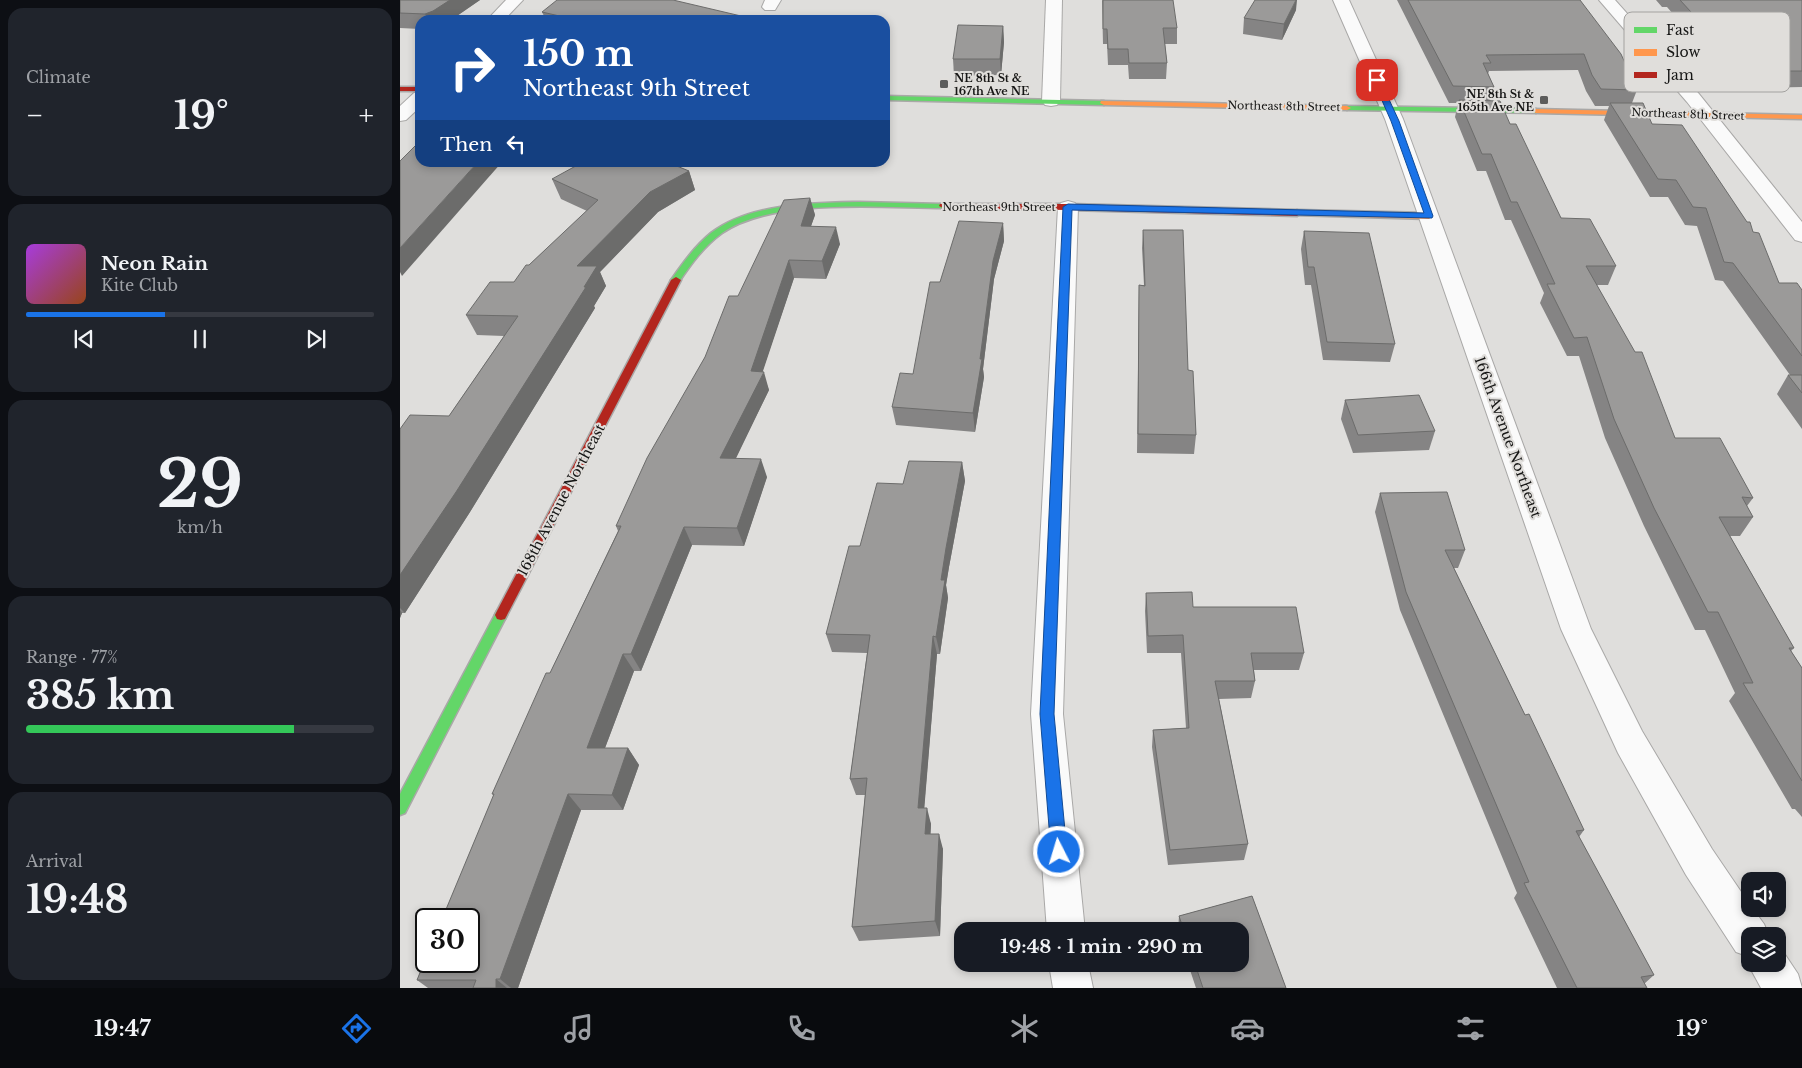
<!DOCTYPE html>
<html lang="en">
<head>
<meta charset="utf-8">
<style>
  :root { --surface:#171b24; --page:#20242c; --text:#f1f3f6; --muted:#9ea1a6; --line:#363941; --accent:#1a73e8 }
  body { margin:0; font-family:"Libre Baskerville",serif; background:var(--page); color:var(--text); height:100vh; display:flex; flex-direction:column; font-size:19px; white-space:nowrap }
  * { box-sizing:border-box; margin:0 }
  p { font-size:16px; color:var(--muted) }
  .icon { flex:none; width:28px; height:28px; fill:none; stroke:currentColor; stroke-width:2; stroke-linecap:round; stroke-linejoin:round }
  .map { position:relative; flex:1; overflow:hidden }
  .sheet { display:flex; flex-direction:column; gap:8px; padding:8px; background:#0d0f14; width:400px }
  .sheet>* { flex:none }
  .banner { position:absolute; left:15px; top:15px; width:475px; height:152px; border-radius:15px; box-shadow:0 2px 8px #0003; background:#1a4fa0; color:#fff; overflow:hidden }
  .tools { position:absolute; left:1341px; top:872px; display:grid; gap:10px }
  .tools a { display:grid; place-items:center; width:45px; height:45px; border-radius:10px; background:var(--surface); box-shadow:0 2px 8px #0003; font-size:25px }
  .speed { position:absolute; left:15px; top:908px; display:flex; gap:10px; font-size:25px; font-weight:700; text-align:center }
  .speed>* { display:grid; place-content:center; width:65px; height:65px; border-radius:50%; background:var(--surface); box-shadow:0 2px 8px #0003; line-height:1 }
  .speed .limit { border:2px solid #111; border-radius:8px; background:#fff; color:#111 }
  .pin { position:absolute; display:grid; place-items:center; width:42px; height:42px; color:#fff; margin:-21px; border-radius:10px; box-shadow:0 2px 8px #0006 }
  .me { position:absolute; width:55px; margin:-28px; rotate:355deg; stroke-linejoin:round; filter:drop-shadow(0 0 4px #0008) }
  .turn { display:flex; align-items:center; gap:18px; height:105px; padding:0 25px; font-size:22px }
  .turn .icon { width:65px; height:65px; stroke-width:2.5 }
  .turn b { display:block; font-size:35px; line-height:42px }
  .then { display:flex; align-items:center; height:48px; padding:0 25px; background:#0003; gap:10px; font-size:19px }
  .big { font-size:38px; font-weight:700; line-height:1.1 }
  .sheet .widget { flex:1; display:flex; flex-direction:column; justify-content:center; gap:8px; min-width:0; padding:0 18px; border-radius:15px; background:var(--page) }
  .sheet .dial { align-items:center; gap:0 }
  .dial b { font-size:65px; line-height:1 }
  .song { display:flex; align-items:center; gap:15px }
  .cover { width:60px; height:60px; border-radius:8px; background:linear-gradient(135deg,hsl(280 70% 55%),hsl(20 70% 35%)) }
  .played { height:5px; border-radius:2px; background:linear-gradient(90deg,var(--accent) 40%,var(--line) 40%) }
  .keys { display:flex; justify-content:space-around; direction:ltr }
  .heat { display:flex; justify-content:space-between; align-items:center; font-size:28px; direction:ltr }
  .charge { height:8px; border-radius:4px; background:linear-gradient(90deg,#34c759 77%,var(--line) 0) }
  .trip { position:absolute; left:554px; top:922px; width:295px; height:50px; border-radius:15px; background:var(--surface); box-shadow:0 2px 8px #0003; font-weight:700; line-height:50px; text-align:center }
  .menu { display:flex; height:80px; justify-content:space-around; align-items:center; background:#090b0e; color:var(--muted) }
  .menu .icon { width:35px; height:35px }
  .menu .active { color:var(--accent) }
  .menu b { font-size:22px; color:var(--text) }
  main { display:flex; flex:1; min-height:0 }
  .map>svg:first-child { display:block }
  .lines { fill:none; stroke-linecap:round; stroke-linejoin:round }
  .street-casing { stroke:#a9a8a7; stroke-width:2 }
  .fast-casing { stroke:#a9a8a7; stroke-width:3 }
  .slow-casing { stroke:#a9a8a7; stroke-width:3 }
  .jam-casing { stroke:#a9a8a7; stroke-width:3 }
  .street { fill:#fafafa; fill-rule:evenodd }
  .fast { fill:#63d668; fill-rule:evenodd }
  .slow { fill:#ff974d; fill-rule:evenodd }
  .jam { fill:#b3261e; fill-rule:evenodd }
  .wall { fill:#858484 }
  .shaded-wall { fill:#6c6c6b }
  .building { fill:#9b9a99; stroke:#6c6c6b }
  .route { fill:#1a73e8; stroke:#114b97 }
  .poi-dot { fill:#5c5c5b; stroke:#e0dedb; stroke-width:2 }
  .labels { text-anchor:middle; stroke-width:4; stroke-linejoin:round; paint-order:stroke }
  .far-poi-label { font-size:11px; font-weight:bold; fill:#161615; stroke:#e0dedb; text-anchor:start }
  .far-street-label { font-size:11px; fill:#161615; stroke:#e0dedb }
  .street-label { font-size:14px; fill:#161615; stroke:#e0dedb }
  .key { fill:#e0dedb; stroke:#a3a2a0; stroke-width:1 }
  .key-label { font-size:14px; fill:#161615 }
</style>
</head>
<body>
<main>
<section class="sheet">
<div class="widget"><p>Climate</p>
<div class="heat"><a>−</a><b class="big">19°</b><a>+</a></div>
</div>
<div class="widget">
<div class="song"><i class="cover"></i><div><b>Neon Rain</b><p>Kite Club</p></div></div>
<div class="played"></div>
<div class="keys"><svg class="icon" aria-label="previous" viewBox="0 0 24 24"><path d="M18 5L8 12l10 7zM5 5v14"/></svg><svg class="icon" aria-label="pause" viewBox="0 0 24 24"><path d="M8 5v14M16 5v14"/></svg><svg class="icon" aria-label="next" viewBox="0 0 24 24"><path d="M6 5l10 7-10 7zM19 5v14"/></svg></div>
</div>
<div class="widget dial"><b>29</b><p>km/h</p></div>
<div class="widget"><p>Range · 77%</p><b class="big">385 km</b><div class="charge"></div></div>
<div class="widget"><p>Arrival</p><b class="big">19:48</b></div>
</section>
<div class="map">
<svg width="1402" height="988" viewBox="0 0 1402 988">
  <rect width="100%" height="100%" fill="#dfdedc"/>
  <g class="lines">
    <defs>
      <g id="street">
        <path d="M106,0H123L104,20H87Z"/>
        <path d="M365,0H381L375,10H365L362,7Z"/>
        <path d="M646,0H662L660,101L657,105L651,106L645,105L642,101Z"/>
        <path d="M933,0H949L1003,119L1191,629L1242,731L1312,849L1350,905V909H1353L1364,924L1369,936H1350V957L1336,952L1286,875L1218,753L1161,629L985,119Z"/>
        <path d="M1199,0H1215L1299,94L1402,222V242L1395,240L1287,102Z"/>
        <path d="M20,92V107L6,120L0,121V106L14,93Z"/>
        <path d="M668,201L675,203L678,207L663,714L685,931H647L631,714L658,207L661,203Z"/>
        <path d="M1378,948L1382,950L1398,974L1402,988H1361L1348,964L1350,960V964H1378Z"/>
        <path d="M649,964H688L693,988H653Z"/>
      </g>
      <g id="fast">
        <path d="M485,96L704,101L708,103L704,105L485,100Z"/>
        <path d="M944,106L1136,109L1140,111L1136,113L947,110L943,108Z"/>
        <path d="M459,202L543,204L547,206L543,208C480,208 375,197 322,233C304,246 291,264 279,282H273L271,280C283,263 295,246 311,233C350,203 413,203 459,202Z"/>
        <path d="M101,610L105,611L107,615L5,813L0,815V794L97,611Z"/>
      </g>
      <g id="slow">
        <path d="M701,101L947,106L951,108L947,110L704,105L700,103Z"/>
        <path d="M1133,109L1402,115V119L1136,113L1132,111Z"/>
        <path d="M897,210L1029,213L1033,216L1029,219L894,215L893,213Z"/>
      </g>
      <g id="jam">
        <rect x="0" y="87" width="20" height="4"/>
        <path d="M540,204H668L897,210L901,213L897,216L668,210L543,208L539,206Z"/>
        <path d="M276,277L281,280L105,619L101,620L97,619L95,615L97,611L271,280Z"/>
      </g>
    </defs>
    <!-- street casing -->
    <use href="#street" class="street-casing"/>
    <!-- fast casing -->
    <use href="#fast" class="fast-casing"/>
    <!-- slow casing -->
    <use href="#slow" class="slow-casing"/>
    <!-- jam casing -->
    <use href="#jam" class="jam-casing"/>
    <!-- street -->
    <use href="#street" class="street"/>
    <!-- fast -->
    <use href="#fast" class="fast"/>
    <!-- slow -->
    <use href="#slow" class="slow"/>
    <!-- jam -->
    <use href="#jam" class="jam"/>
  </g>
  <!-- wall -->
  <g class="wall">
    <path d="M0,0H80L51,20H20V29L0,28Z"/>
    <path d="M702,0L777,28V44H765L767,63L766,79H729L728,65H708L707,44H703Z"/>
    <path d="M997,0H1180L1237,90L1232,103L1252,124L1353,232L1379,283L1402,290V429L1377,394L1388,375H1390L1323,281L1315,280L1297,226L1285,225L1268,197H1250L1204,120L1209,106H1195L1186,91L1178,70L1089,71L1088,74L1094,87L1090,100L1110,124L1161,218L1216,266L1208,285H1197L1275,438L1353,498L1347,506L1353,517L1340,536H1330L1394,648L1391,651L1402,668V817L1395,809H1392L1329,701L1335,693L1305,630H1295L1244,526L1205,438L1179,356H1167L1140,303L1144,293L1111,220H1105L1086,171H1077L1055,117L1058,103H1049Z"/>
    <path d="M1256,0H1402V87L1340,88L1308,52H1306L1267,7H1262Z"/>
    <path d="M896,10L882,40L843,34L844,18Z"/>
    <path d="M142,12L358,20H146Z"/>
    <path d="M603,26L604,42L601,75L554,76L553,59Z"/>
    <path d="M204,163L289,171L295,190L258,212L200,272L206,286L194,306L195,308L70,512L5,613H2L0,618V429L49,416L104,336L77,335L66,315L114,282L129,265L187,211L161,199L152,179Z"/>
    <path d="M410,198L415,215L411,226L440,244L426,279L394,278L362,372L369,390L335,459L367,477L344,546L292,545L241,671H234L205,748H228L239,765L223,810H181L118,988H28L17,980L94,795L92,794L218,531L216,526L305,357L338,296Z"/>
    <path d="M603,223L604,241L594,279L583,369L584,377L575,432L496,425L492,407L513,374L540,282Z"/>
    <path d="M743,230L788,370L796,435L794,454L737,453L739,285H744L742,248Z"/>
    <path d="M904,231L995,344L990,362L923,360L911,285H905L901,249Z"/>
    <path d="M945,400L1035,431L1029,450L953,453L941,419Z"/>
    <path d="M562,462L565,481L549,567L546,585L548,598L540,654H537L524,808L531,824L530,834L543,849L540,936L459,941L452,927L465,795H456L450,779L467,653L432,652L426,634L460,546L503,484Z"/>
    <path d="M980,493L1065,550L1058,568H1054L1125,715L1184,830L1179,837L1254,975L1244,984L1247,988H1157L1114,898L1117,893L1000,610L975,512Z"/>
    <path d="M746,593L793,607L904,653L899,670H854L855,681L851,698L819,699L848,844L844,860L768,865L752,747L753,730L786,728L781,653H747L745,611Z"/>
    <path d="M852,896L886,988H796L788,964H840V931H778L779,916Z"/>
  </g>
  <!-- shaded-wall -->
  <g class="shaded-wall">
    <path d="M50,0H80L51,20H28L25,14Z"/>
    <path d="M896,0H897L896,10L882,40L884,24Z"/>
    <path d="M603,26L604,42L601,75L600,59Z"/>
    <path d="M78,162H102L2,276L0,272V248Z"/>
    <path d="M289,171L295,190L258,212L200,272L206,286L194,306L195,308L70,512L5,613L0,608V575L177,266L250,192Z"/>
    <path d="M410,198L415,215L405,243L401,226Z"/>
    <path d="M603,223L604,241L594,279L583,369L584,377L575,432L573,413L593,261Z"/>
    <path d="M436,227L440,244L426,279L422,261Z"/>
    <path d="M389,260L394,278L360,380L364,372L369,390L327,477L320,458Z"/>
    <path d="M361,459L367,477L344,546L337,528Z"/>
    <path d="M562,462L565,481L549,567L546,585L548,598L540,654L536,637L541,580L546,548Z"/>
    <path d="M284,527L292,545L241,671L231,654Z"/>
    <path d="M0,610L2,613L0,618Z"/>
    <path d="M533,636L537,654L523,824L518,808Z"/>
    <path d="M223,654L234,671L199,764L187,748Z"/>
    <path d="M228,748L239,765L223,810L212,795Z"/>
    <path d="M168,794L181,810L118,988H111L100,979Z"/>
    <path d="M527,808L531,824L530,850L525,834Z"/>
    <path d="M539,834L543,849L540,936L535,921Z"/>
    <path d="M96,979L107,988H96Z"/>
  </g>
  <!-- building -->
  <g class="building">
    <path d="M0,0H50L33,11L25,14L0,13Z"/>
    <path d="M157,0H273L358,20H177L142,12Z"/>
    <path d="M703,0H773L777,28H763L767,63H729L728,49H708L707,29H703Z"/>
    <path d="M855,0H896L884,24L844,18Z"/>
    <path d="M1008,0H1180L1221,54L1237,90L1201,89L1192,75L1184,54L1086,55L1091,63H1083L1094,87L1053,86Z"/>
    <path d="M1280,0H1402V71H1348L1315,36H1313Z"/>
    <path d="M558,25L603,26L600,59H553Z"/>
    <path d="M1059,100L1100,101L1110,124H1116L1161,218L1190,219L1216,266H1186L1235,352H1242L1275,438H1320L1353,498L1342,497L1353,517H1319L1394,648H1389L1402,668V781L1343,683H1353L1318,612H1308L1254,508L1214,419L1187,337L1174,338L1147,284H1155L1117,202H1111L1091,154H1082Z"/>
    <path d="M1210,103H1243L1252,124L1282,125L1347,222H1350L1353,232L1359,233L1379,283H1397L1402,290V356L1333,263L1324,262L1306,208L1293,207L1276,180L1258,179Z"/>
    <path d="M20,141V162H78L0,248V161Z"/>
    <path d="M183,162H201L204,163L205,162H267L289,171L250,192L177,266H197L184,287H186L56,492L0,575V429L10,415L49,416L118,316L66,315L90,282H114L126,265H129L198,200L152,179Z"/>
    <path d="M410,198L401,226L436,227L422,261L389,260L351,371L364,372L320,458L361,459L337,528L284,527L231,654H223L187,748H228L212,795L168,794L100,979H96V988H73L76,980H17L26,958V961H69V919H42L94,794H92L146,673H150L221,526H216L247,458L305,357L329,296H338L384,200Z"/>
    <path d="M559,221L603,223L593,261L580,359H582L573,413L492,407L500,373L513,374L530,282H540Z"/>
    <path d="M743,230H783L788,370L793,371L796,435L738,434L739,285L745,286Z"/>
    <path d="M904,231L969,233L995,344L927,342L914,267H908Z"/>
    <path d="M1388,375H1402V393Z"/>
    <path d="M1019,395L1035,431L958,435L945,400Z"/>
    <path d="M509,461L562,462L546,548L541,580H545L536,637L533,636L518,808H527L525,834H539L535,921L452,927L467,778L450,779L470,635L426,634L449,546H460L477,483L503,484Z"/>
    <path d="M1047,492L1065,550H1045L1125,715L1129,714L1184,830L1176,831L1254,975L1241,977L1247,988H1177L1124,883L1129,882L1006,592L980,493Z"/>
    <path d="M792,592L793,607H896L904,653H851L855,681H815L848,844L770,850L753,730L789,728L783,635L748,636L746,593Z"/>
    <path d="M852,896L886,988H803L795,964H840V931H784L779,916Z"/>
  </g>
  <!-- route -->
  <path class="route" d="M974,78L980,80L999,121L1033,216L1032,218L672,210L654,714L667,852L664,857L659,860L654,857L651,852L640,714L663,207L668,204L1024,213L991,121L973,80Z"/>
  <!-- markers -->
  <g class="poi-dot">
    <rect x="539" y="79" width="10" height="10" rx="2.5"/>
    <rect x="1139" y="95" width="10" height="10" rx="2.5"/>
  </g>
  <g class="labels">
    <!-- far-poi labels -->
    <g class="far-poi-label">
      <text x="554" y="82">NE 8th St &amp;<tspan x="554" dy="13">167th Ave NE</tspan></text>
      <text x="1134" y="98" text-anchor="end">NE 8th St &amp;<tspan x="1134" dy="13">165th Ave NE</tspan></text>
    </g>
    <!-- far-street labels -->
    <g class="far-street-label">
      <text transform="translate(884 106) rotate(1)" y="4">Northeast 8th Street</text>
      <text transform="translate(1288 114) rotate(2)" y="4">Northeast 8th Street</text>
      <text x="599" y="211">Northeast 9th Street</text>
    </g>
    <!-- street labels -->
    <g class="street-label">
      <text transform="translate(1108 437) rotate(70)" y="5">166th Avenue Northeast</text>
      <text transform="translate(161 500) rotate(-62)" y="5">168th Avenue Northeast</text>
    </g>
  </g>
  <!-- legend -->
  <rect x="1224" y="12" width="166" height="80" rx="8" class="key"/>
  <rect x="1234" y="27" width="23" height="6" fill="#63d668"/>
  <rect x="1234" y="49" width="23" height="7" fill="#ff974d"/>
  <rect x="1234" y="72" width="23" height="6" fill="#b3261e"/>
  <g class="key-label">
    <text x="1266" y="35">Fast</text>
    <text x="1266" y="57">Slow</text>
    <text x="1266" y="80">Jam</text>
  </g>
</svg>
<div class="tools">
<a><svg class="icon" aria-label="sound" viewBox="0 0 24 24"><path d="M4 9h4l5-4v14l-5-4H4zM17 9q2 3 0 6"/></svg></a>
<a><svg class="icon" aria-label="layers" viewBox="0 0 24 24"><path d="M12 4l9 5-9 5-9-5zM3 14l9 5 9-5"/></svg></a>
</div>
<div class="speed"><div class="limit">30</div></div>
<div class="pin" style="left:977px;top:80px;background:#d93025"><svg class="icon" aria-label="arrive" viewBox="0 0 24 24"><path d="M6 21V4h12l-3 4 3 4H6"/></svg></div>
<svg class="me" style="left:659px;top:852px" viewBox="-20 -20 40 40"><circle r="17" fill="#1a73e8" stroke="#fff" stroke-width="3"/><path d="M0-11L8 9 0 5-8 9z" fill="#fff"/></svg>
<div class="trip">19:48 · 1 min · 290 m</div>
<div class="banner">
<div class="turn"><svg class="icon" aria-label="right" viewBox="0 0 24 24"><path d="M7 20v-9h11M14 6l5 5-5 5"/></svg><div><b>150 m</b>Northeast 9th Street</div></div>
<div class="then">Then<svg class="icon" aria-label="left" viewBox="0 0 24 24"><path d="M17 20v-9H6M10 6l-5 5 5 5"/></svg></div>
</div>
</div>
</main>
<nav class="menu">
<b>19:47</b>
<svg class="icon active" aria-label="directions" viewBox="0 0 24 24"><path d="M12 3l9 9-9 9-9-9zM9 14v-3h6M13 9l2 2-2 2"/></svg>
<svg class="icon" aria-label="music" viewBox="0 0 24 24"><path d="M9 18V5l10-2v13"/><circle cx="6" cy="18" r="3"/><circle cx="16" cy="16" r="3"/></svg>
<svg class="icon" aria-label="phone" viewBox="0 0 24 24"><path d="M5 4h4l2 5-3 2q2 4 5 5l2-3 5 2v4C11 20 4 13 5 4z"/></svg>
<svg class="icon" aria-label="climate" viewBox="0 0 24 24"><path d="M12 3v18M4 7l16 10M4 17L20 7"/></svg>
<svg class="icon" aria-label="car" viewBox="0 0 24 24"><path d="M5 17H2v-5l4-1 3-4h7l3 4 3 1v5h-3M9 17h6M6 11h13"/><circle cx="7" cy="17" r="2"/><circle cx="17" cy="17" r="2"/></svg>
<svg class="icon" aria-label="filters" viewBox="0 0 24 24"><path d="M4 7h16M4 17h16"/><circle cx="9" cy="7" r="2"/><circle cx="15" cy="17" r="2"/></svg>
<b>19°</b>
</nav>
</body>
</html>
